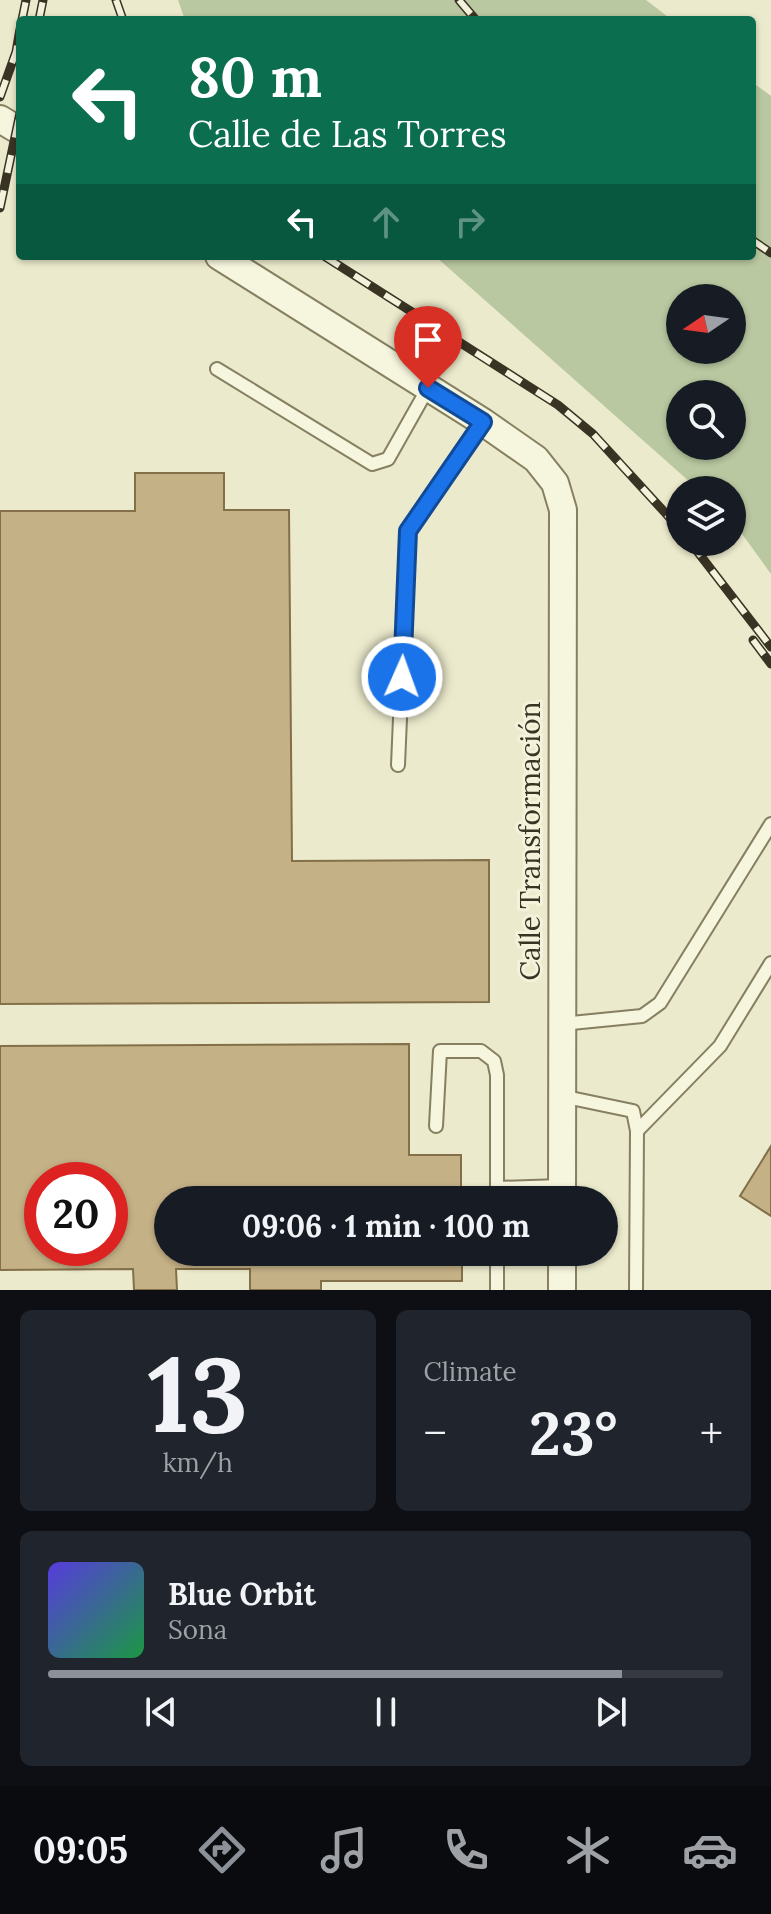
<!DOCTYPE html>
<html lang="en">
<head>
<meta charset="utf-8">
<style>
  :root { --surface:#171b24; --page:#20242c; --text:#f1f3f6; --muted:#9ea1a6; --line:#363941; --accent:#8c9099 }
  body { margin:0; font-family:Lora,serif; background:var(--page); color:var(--text); height:100vh; display:flex; flex-direction:column; font-size:30px; white-space:nowrap }
  * { box-sizing:border-box; margin:0 }
  p { font-size:26px; color:var(--muted) }
  .icon { flex:none; width:44px; height:44px; fill:none; stroke:currentColor; stroke-width:2; stroke-linecap:round; stroke-linejoin:round }
  .map { position:relative; height:1290px; overflow:hidden }
  .sheet { display:flex; flex-direction:column; gap:20px; padding:20px; background:#0d0f14; flex:1 }
  .sheet>* { flex:none }
  .banner { position:absolute; left:16px; top:16px; width:740px; height:244px; border-radius:8px; box-shadow:0 2px 6px #0004; background:#0b6e4f; color:#fff; overflow:hidden }
  .needle { width:52px; rotate:257deg }
  .fabs { position:absolute; left:666px; top:284px; display:grid; gap:16px }
  .fabs a { display:grid; place-items:center; width:80px; height:80px; border-radius:50%; background:var(--surface); box-shadow:0 2px 6px #0004; font-size:40px }
  .speed { position:absolute; left:24px; top:1162px; display:flex; gap:16px; font-size:40px; font-weight:700; text-align:center }
  .speed>* { display:grid; place-content:center; width:104px; height:104px; border-radius:50%; background:var(--surface); box-shadow:0 2px 6px #0004; line-height:1 }
  .speed .limit { border:12px solid #d22; background:#fff; color:#111 }
  .pin { position:absolute; display:grid; place-items:center; width:68px; height:68px; color:#fff; margin:-82px -34px; border-radius:50% 50% 50% 0; rotate:-45deg; box-shadow:0 0 8px #0007 }
  .pin .icon { rotate:45deg }
  .me { position:absolute; width:88px; margin:-44px; rotate:2deg; stroke-linejoin:round; filter:drop-shadow(0 0 6px #0008) }
  .turn { display:flex; align-items:center; gap:28px; height:168px; padding:0 40px; font-size:36px }
  .turn .icon { width:104px; height:104px; stroke-width:2.5 }
  .turn b { display:block; font-size:56px; line-height:68px }
  .lanes { display:flex; align-items:center; height:76px; padding:0 40px; background:#0003; justify-content:center; gap:40px; direction:ltr }
  .lanes .off { opacity:.35 }
  .big { font-size:60px; font-weight:800; line-height:1.1 }
  .sheet .tile { flex:1; display:flex; flex-direction:column; justify-content:center; gap:12px; min-width:0; padding:0 28px; border-radius:12px; background:var(--page) }
  .sheet .dial { align-items:center; gap:0 }
  .dial b { font-size:104px; line-height:1 }
  .song { display:flex; align-items:center; gap:24px }
  .cover { width:96px; height:96px; border-radius:12px; background:linear-gradient(135deg,hsl(250 70% 55%),hsl(140 70% 35%)) }
  .played { height:8px; border-radius:4px; background:linear-gradient(90deg,var(--accent) 85%,var(--line) 85%) }
  .keys { display:flex; justify-content:space-around; direction:ltr }
  .heat { display:flex; justify-content:space-between; align-items:center; font-size:44px; direction:ltr }
  .sheet .tiles { flex:1; display:grid; gap:20px; grid-template-columns:1fr 1fr }
  .tile:last-child { grid-column:span 2 }
  .trip { position:absolute; left:154px; top:1186px; width:464px; height:80px; border-radius:40px; background:var(--surface); box-shadow:0 2px 6px #0004; font-weight:800; line-height:80px; text-align:center }
  .dock { display:flex; height:128px; justify-content:space-around; align-items:center; background:#090b0e; color:var(--muted) }
  .dock .icon { width:56px; height:56px }
  .dock .on { color:var(--accent) }
  .dock b { font-size:36px; color:var(--text) }
  .map>svg:first-child { display:block }
  .green { fill:#b9c8a0; fill-rule:evenodd }
  .building { fill:#c5b186; stroke:#837049; stroke-width:2; fill-rule:evenodd }
  .lines { fill:none; stroke-linecap:round; stroke-linejoin:round }
  .lane-casing { stroke:#867f61; stroke-width:16 }
  .street-casing { stroke:#867f61; stroke-width:30 }
  .lane { stroke:#f6f5de; stroke-width:12 }
  .street { stroke:#f6f5de; stroke-width:26 }
  .rail-casing { stroke:#393323; stroke-width:9 }
  .rail { stroke:#f3f2db; stroke-width:6; stroke-dasharray:18; stroke-linecap:butt }
  .route-casing { stroke:#114b97; stroke-width:20 }
  .route { stroke:#1a73e8; stroke-width:14 }
  .labels { text-anchor:middle; stroke-width:6; stroke-linejoin:round; paint-order:stroke }
  .street-label { font-size:28px; fill:#393323; stroke:#f3f2db }
</style>
</head>
<body>
<div class="map">
<svg width="771" height="1290" viewBox="0 0 771 1290">
  <rect width="100%" height="100%" fill="#ebeacc"/>
  <!-- green -->
  <g class="green">
    <path d="M178,0H646L672,20H185Z"/>
    <path d="M752,82L771,96V574L732,520V490H699L435,256H752ZM680,298H732V350H680ZM680,394H732V446H680Z"/>
  </g>
  <!-- building -->
  <g class="building">
    <path d="M135,473H224V510H289L292,861L489,860V1002L0,1004V511H135Z"/>
    <path d="M409,1044V1155H461V1200H168V1252H462V1281H321V1290H250V1269H176L177,1290H134L133,1269L0,1270V1046ZM42,1180H110V1248H42Z"/>
    <path d="M771,1146V1216L740,1196Z"/>
  </g>
  <g class="lines">
    <defs>
      <g id="lane">
        <path d="M217,369L372,464L388,459L428,388"/>
        <path d="M398,765L408,531L483,422"/>
        <path d="M561,1024L642,1016L660,1003L771,824"/>
        <path d="M561,1096L633,1111L637,1131L636,1290"/>
        <path d="M436,1126L440,1051H481L494,1061L497,1075V1200"/>
        <path d="M637,1131L720,1046L771,963"/>
        <path d="M497,1188L562,1186"/>
        <path d="M497,1290V1252"/>
      </g>
      <g id="street">
        <path d="M0,119L20,131"/>
        <path d="M219,256L483,422L536,459L555,483L563,510L562,1200"/>
        <path d="M562,1252V1290"/>
      </g>
    </defs>
    <!-- lane casing -->
    <use href="#lane" class="lane-casing"/>
    <!-- street casing -->
    <use href="#street" class="street-casing"/>
    <!-- lane -->
    <use href="#lane" class="lane"/>
    <!-- street -->
    <use href="#street" class="street"/>
    <defs>
      <g id="rail">
        <path d="M116,0L123,20"/>
        <path d="M459,0L476,20"/>
        <path d="M22,20L26,0"/>
        <path d="M39,20L43,0"/>
        <path d="M0,97L16,52L20,29"/>
        <path d="M0,208L20,113"/>
        <path d="M752,240L771,253"/>
        <path d="M324,256L558,405L593,434L680,529"/>
        <path d="M690,542L771,647"/>
        <path d="M753,640L771,664"/>
      </g>
    </defs>
    <!-- rail casing -->
    <use href="#rail" class="rail-casing"/>
    <!-- rail -->
    <use href="#rail" class="rail"/>
  </g>
  <g class="lines">
    <defs>
      <path id="route" d="M402,677L408,531L483,422L428,388"/>
    </defs>
    <!-- route casing -->
    <use href="#route" class="route-casing"/>
    <!-- route -->
    <use href="#route" class="route"/>
  </g>
  <g class="labels">
    <!-- street labels -->
    <g class="street-label">
      <text transform="translate(530 841) rotate(-90)" y="10">Calle Transformación</text>
    </g>
  </g>
</svg>
<div class="fabs">
<a><svg class="needle" viewBox="-14 -14 28 28"><path d="M0-13l5 13h-10z" fill="#e53935"/><path d="M0 13l5-13h-10z" fill="#9ea1a6"/></svg></a>
<a><svg class="icon" aria-label="search" viewBox="0 0 24 24"><circle cx="10" cy="10" r="6"/><path d="M15 15l6 6"/></svg></a>
<a><svg class="icon" aria-label="layers" viewBox="0 0 24 24"><path d="M12 4l9 5-9 5-9-5zM3 14l9 5 9-5"/></svg></a>
</div>
<div class="speed"><div class="limit">20</div></div>
<div class="pin" style="left:428px;top:388px;background:#d93025"><svg class="icon" aria-label="arrive" viewBox="0 0 24 24"><path d="M6 21V4h12l-3 4 3 4H6"/></svg></div>
<svg class="me" style="left:402px;top:677px" viewBox="-20 -20 40 40"><circle r="17" fill="#1a73e8" stroke="#fff" stroke-width="3"/><path d="M0-11L8 9 0 5-8 9z" fill="#fff"/></svg>
<div class="trip">09:06 · 1 min · 100 m</div>
<div class="banner">
<div class="turn"><svg class="icon" aria-label="left" viewBox="0 0 24 24"><path d="M17 20v-9H6M10 6l-5 5 5 5"/></svg><div><b>80 m</b>Calle de Las Torres</div></div>
<div class="lanes"><svg class="icon" aria-label="left" viewBox="0 0 24 24"><path d="M17 20v-9H6M10 6l-5 5 5 5"/></svg><svg class="icon off" aria-label="ahead" viewBox="0 0 24 24"><path d="M12 20V5M6 11l6-6 6 6"/></svg><svg class="icon off" aria-label="right" viewBox="0 0 24 24"><path d="M7 20v-9h11M14 6l5 5-5 5"/></svg></div>
</div>
</div>
<section class="sheet">
<div class="tiles">
<div class="tile dial"><b>13</b><p>km/h</p></div>
<div class="tile"><p>Climate</p>
<div class="heat"><a>−</a><b class="big">23°</b><a>+</a></div>
</div>
<div class="tile">
<div class="song"><i class="cover"></i><div><b>Blue Orbit</b><p>Sona</p></div></div>
<div class="played"></div>
<div class="keys"><svg class="icon" aria-label="previous" viewBox="0 0 24 24"><path d="M18 5L8 12l10 7zM5 5v14"/></svg><svg class="icon" aria-label="pause" viewBox="0 0 24 24"><path d="M8 5v14M16 5v14"/></svg><svg class="icon" aria-label="next" viewBox="0 0 24 24"><path d="M6 5l10 7-10 7zM19 5v14"/></svg></div>
</div>
</div>
</section>
<nav class="dock">
<b>09:05</b>
<svg class="icon on" aria-label="directions" viewBox="0 0 24 24"><path d="M12 3l9 9-9 9-9-9zM9 14v-3h6M13 9l2 2-2 2"/></svg>
<svg class="icon" aria-label="music" viewBox="0 0 24 24"><path d="M9 18V5l10-2v13"/><circle cx="6" cy="18" r="3"/><circle cx="16" cy="16" r="3"/></svg>
<svg class="icon" aria-label="phone" viewBox="0 0 24 24"><path d="M5 4h4l2 5-3 2q2 4 5 5l2-3 5 2v4C11 20 4 13 5 4z"/></svg>
<svg class="icon" aria-label="climate" viewBox="0 0 24 24"><path d="M12 3v18M4 7l16 10M4 17L20 7"/></svg>
<svg class="icon" aria-label="car" viewBox="0 0 24 24"><path d="M5 17H2v-5l4-1 3-4h7l3 4 3 1v5h-3M9 17h6M6 11h13"/><circle cx="7" cy="17" r="2"/><circle cx="17" cy="17" r="2"/></svg>
</nav>
</body>
</html>
